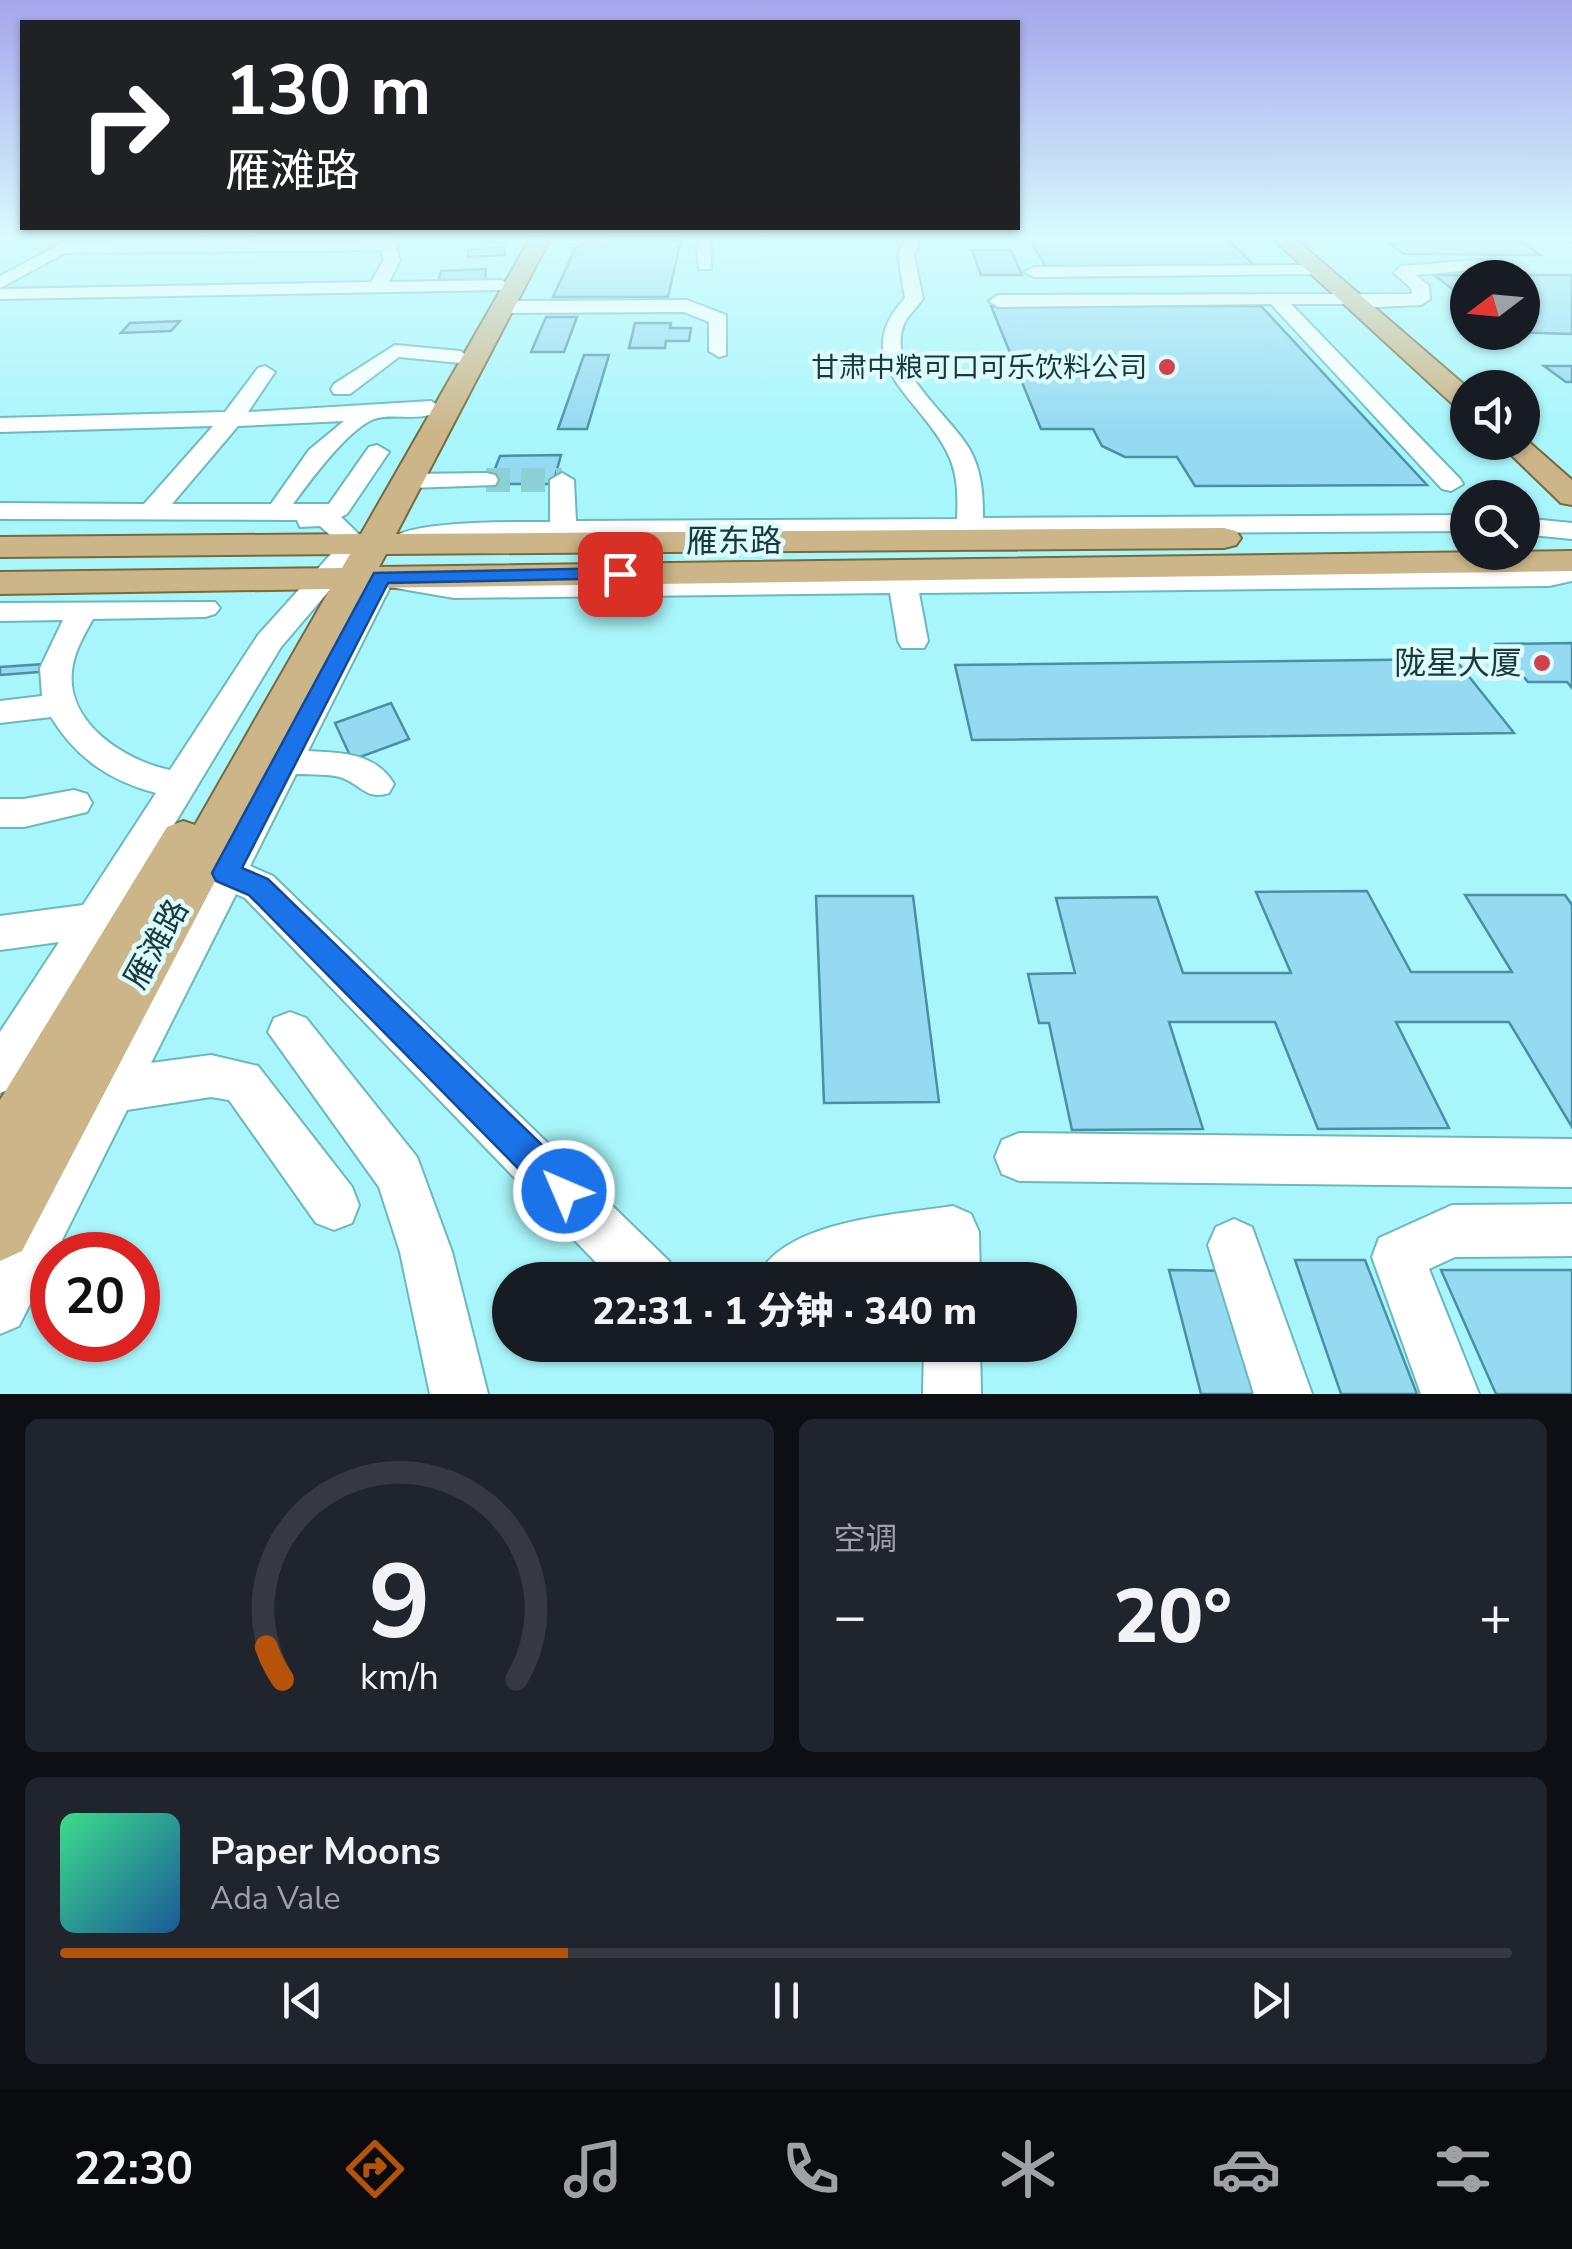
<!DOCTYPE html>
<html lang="zh">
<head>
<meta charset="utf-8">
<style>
  :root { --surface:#171b24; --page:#20242c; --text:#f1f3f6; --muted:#9ea1a6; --line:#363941; --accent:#b45309 }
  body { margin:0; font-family:"Nunito Sans","Noto Sans SC",sans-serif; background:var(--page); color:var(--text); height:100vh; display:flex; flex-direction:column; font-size:38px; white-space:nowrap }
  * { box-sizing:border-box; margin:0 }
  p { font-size:32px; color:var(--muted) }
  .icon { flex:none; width:55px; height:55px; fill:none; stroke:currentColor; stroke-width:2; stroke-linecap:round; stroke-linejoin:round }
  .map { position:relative; height:1394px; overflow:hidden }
  .sheet { display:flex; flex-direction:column; gap:25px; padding:25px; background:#0d0f14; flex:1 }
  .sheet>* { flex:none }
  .guide { position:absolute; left:20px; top:20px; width:1000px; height:210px; border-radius:0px; box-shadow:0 2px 8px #0004; background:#202124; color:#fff; overflow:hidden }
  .needle { width:65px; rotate:254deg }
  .fabs { position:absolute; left:1450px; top:260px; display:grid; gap:20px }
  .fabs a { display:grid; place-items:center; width:90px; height:90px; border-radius:50%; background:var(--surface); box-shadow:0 2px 8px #0004; font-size:50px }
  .speed { position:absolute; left:30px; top:1232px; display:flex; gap:20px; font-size:50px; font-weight:700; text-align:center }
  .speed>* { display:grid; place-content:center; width:130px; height:130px; border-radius:50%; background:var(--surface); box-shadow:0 2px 8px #0004; line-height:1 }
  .speed .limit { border:15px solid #d22; background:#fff; color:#111 }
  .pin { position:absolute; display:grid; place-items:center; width:85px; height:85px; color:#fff; margin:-42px; border-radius:20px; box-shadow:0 5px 15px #0006 }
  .me { position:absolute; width:110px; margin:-55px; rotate:315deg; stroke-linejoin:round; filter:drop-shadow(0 0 8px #0008) }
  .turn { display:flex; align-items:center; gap:35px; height:210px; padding:0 40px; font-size:45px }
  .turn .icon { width:130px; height:130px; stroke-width:2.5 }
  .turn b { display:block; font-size:70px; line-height:85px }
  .big { font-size:75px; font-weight:800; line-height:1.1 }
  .sheet .tile { flex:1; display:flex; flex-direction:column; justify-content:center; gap:15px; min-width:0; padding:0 35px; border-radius:15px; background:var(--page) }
  .sheet .dial { align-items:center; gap:0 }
  .dial svg { height:260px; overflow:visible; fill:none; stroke:var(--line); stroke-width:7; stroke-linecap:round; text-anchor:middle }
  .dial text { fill:var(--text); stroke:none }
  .song { display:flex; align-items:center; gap:30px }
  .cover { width:120px; height:120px; border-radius:15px; background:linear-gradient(135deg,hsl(150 70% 55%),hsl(210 70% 35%)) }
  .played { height:10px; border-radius:5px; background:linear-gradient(90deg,var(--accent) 35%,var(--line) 35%) }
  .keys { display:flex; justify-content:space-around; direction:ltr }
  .heat { display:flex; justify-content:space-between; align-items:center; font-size:55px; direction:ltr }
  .sheet .tiles { flex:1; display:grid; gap:25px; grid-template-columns:1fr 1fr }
  .tile:last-child { grid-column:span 2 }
  .trip { position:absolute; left:492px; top:1262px; width:585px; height:100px; border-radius:50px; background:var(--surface); box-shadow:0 2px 8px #0004; font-weight:800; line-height:100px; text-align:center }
  .tabs { display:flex; height:160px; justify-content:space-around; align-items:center; background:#090b0e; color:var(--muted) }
  .tabs .icon { width:70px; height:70px }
  .tabs .selected { color:var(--accent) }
  .tabs b { font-size:45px; color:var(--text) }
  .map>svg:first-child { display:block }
  .building { fill:#95daf1; stroke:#4b8fa5; stroke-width:2.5 }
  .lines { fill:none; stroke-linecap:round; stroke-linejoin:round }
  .minor-tunnel { stroke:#8bd0d5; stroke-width:24; stroke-dasharray:24 11; stroke-linecap:butt }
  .minor-casing { stroke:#6bb8bd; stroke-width:4 }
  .major-casing { stroke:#776a3b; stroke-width:4 }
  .minor { fill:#fff; fill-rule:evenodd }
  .major { fill:#ccb589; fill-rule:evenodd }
  .route { fill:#1a73e8; stroke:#114b97; stroke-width:2.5 }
  .poi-dot { fill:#d2424c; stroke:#ddfafc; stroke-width:4 }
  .labels { text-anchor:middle; stroke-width:9; stroke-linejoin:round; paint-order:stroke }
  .far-poi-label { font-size:28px; fill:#19393b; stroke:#ddfafc; text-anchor:end }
  .street-label { font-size:32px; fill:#19393b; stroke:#ddfafc }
  .poi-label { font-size:32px; fill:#19393b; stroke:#ddfafc; text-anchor:end }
</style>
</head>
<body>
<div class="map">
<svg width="1572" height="1394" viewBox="0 0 1572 1394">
  <rect width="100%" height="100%" fill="#a8f6fb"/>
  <!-- building -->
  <g class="building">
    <path d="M1028,237H1225L1255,266L1046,267Z"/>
    <path d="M601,240H681L668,297H553L576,247Z"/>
    <path d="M1391,244H1524L1540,255L1404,254Z"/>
    <path d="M504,247L505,255L468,257V250Z"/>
    <path d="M972,250H1011L1022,275H981Z"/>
    <path d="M486,269L485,281L438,284L441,271Z"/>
    <path d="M1434,275H1572V334L1509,332H1522V278H1468V301Z"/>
    <path d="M991,306H1261L1427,485L1195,486L1177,457H1125L1102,446L1093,429H1041Z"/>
    <path d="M546,317H577L564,352H531Z"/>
    <path d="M180,321L171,331L121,333L130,323Z"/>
    <path d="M635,323H671L670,328H691L689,341H666L665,348H629Z"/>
    <path d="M584,355H609L587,429H558Z"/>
    <path d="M1544,366H1572V382H1566Z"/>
    <path d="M561,455L553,484H489L500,456Z"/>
    <path d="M1572,643V688L1567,682H1528L1496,644Z"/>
    <path d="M1455,659L1514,733L972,740L955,665Z"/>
    <path d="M45,664L39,672L0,675V667Z"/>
    <path d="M391,703L409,739L352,760L335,723Z"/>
    <path d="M1367,891L1411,972H1512L1465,895H1565L1572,905V1127L1509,1022H1396L1449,1128L1318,1129L1275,1022H1169L1203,1129L1072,1130L1049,1023H1039L1028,974L1075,973L1056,898L1157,897L1183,973H1291L1256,892Z"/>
    <path d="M816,896H913L939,1102L824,1103Z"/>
    <path d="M1295,1260H1365L1417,1394H1341Z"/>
    <path d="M1169,1270L1242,1271L1280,1394H1201Z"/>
    <path d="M1441,1270H1572V1394H1496Z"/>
  </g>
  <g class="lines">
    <!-- minor-tunnel -->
    <path class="minor-tunnel" d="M486,480H562"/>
    <defs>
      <g id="minor">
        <path d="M613,237L605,242L541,243L533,238Z"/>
        <path d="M682,237L711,240V269H699L697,245Z"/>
        <path d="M912,237L920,242L914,255L923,299C917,307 908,315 904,324C885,370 950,414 970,450C982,472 983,494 983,518L1468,515V531L983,534L980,546H960L957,535L577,537L574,549H554L550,537L474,538L403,548L390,540C407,520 520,522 550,522V480L562,473L574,480L576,521L957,519C958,494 958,472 946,450C918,396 847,361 905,298L898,255L906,239Z"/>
        <path d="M1560,237H1572V242L1562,240Z"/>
        <path d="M388,240L396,245L400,260L389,282L501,280L510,285L501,290L0,299V289L371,282L384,260L381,250L65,253L0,288V276L62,243Z"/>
        <path d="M1478,260L1484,261V269L1416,275L1429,286L1430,299L1421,305L1356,308L1348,304H1291L1460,479L1463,484L1451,491L1442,489L1271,304L998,307L989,301L998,295L1412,294L1411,288L1394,273L1401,266Z"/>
        <path d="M1320,265L1329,270L1326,274L1034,277L1025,272L1034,267Z"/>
        <path d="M687,300L726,315V355L719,357L709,351V322L684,312L504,313L495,307L504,301Z"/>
        <path d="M395,345L460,351L470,357L460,363L399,357L350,394H334L331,389L334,384Z"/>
        <path d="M265,366L275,372L248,412L431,401L442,408C426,424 395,412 374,419C347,430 310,481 293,504H329L369,447L377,445L389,452L347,514L341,517L369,544L281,647L16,1087L0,1093V1032L59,942L0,950V916L83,905L156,793C110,781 76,758 51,717L0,723V701L42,696L40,668L63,620L0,621V603L215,602L220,608L215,614L205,617L93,619C84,635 74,652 72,671C66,723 125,761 170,770L258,635L340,544L320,526L300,527L297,520L0,519V503L144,504L213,426L0,432V418L225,412L258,368ZM344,421L309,450L271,504H172L238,426Z"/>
        <path d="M486,473L495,475L498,480L495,485L410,488L398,481L410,474Z"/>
        <path d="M1522,518L1572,523V539L1522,534Z"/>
        <path d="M900,562L910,564L915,576L1549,570L1572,565V581L1549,586L919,593L928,641L924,648H902L898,641L890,593L454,598L390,587L308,751C341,753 375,752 394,784L389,793C367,800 363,787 345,779C332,773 310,775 296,774L250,866L273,876L669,1261L677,1280H613L245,898L236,894L151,1063L211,1055L258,1066L352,1187L359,1205L352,1223L334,1230L316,1223L229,1100L211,1097L127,1110L19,1326L0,1334V1253L371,571L381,569L454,580L887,576L890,564Z"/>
        <path d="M74,790L87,794L92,803L87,812L24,827H0V799H24Z"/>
        <path d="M290,1012L306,1018L417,1157L452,1252L488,1394H430L400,1252L379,1187L268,1032L274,1018Z"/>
        <path d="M1019,1133L1572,1139V1187L1019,1181L1002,1174L995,1157L1002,1140Z"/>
        <path d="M1572,1204V1256L1455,1257L1429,1269L1479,1394H1421L1372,1257L1379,1238L1452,1205Z"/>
        <path d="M953,1206L971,1214L979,1232L980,1280H926L927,1262L833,1280H756C781,1220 896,1215 953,1206Z"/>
        <path d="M1234,1219L1252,1227L1312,1394H1254L1208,1245L1216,1227Z"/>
        <path d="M924,1345H980L981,1394H923Z"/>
      </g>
      <g id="major">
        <path d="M531,237H551L396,534L1224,528L1236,531L1241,538L1236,545L1224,548L386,554L379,567L1572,551V571L368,588L22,1251L0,1261V1100L167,827L183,821L195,825L330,589L0,594V572L342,568L350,554L0,557V537L361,534Z"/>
        <path d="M1271,237H1293L1468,388V411L1458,409Z"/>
        <path d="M1522,436L1572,480V505L1561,503L1498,442H1522Z"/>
      </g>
    </defs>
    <!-- minor casing -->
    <use href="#minor" class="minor-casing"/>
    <!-- major casing -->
    <use href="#major" class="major-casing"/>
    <!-- minor -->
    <use href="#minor" class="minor"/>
    <!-- major -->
    <use href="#major" class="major"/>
  </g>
  <!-- sky -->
  <linearGradient id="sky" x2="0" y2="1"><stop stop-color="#a6a4ec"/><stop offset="0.55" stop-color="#d8fbfd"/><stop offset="1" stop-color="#d8fbfd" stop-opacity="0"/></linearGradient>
  <rect width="1572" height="432" fill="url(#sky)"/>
  <!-- route -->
  <path class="route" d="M620,568L630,574L627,578L388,583L242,868L268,879L577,1179L582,1191L577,1203L564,1209L552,1203L249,895L216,881L212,873L374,573Z"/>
  <!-- markers -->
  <g class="poi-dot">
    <circle cx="1167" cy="367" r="10"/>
    <circle cx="1542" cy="663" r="10"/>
  </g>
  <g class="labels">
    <!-- far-poi labels -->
    <g class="far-poi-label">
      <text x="1147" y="377">甘肃中粮可口可乐饮料公司</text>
    </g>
    <!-- street labels -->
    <g class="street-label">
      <text x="734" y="552">雁东路</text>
      <text transform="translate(156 944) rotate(-61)" y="11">雁滩路</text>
    </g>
    <!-- poi labels -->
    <g class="poi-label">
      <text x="1522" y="674">陇星大厦</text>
    </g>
  </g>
</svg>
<div class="fabs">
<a><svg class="needle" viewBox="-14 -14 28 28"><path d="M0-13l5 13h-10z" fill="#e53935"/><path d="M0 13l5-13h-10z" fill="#9ea1a6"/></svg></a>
<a><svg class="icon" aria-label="sound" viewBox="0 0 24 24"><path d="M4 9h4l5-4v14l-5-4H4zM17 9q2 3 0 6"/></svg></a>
<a><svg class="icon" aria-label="search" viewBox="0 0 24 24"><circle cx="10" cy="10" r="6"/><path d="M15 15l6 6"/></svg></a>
</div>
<div class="speed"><div class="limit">20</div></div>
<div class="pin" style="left:620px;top:574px;background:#d93025"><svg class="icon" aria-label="arrive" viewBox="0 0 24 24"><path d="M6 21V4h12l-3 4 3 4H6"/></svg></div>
<svg class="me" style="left:564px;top:1191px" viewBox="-20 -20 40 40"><circle r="17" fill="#1a73e8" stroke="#fff" stroke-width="3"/><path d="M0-11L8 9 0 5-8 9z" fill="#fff"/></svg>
<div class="trip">22:31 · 1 分钟 · 340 m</div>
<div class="guide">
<div class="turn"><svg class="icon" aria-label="right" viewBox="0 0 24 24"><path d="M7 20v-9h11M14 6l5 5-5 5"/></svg><div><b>130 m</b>雁滩路</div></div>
</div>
</div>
<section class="sheet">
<div class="tiles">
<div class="tile dial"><svg viewBox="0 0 100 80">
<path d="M14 69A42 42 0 1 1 86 69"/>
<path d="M14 69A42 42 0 0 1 9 59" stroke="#b45309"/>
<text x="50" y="56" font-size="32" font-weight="700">9</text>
<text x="50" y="72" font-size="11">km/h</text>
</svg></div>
<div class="tile"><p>空调</p>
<div class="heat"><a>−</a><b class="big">20°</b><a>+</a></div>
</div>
<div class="tile">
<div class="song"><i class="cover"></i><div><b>Paper Moons</b><p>Ada Vale</p></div></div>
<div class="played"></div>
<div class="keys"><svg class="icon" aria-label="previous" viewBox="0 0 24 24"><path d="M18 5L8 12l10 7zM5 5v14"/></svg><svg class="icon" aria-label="pause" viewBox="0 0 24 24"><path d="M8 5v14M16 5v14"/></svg><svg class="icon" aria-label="next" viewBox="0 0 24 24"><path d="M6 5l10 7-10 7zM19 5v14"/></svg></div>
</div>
</div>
</section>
<nav class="tabs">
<b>22:30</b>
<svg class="icon selected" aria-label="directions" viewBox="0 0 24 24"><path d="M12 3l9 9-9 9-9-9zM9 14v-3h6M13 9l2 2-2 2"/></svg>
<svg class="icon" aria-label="music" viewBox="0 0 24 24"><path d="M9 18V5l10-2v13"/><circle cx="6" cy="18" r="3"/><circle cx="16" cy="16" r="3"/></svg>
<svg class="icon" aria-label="phone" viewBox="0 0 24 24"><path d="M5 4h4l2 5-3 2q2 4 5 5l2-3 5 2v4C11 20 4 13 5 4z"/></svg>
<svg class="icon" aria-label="climate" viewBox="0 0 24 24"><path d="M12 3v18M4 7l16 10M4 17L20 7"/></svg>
<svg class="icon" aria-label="car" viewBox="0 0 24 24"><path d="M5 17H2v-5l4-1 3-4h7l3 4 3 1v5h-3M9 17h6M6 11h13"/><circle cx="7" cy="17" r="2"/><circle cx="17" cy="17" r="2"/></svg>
<svg class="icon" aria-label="filters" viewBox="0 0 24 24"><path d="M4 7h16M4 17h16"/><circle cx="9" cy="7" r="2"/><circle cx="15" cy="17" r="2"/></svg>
</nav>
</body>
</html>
